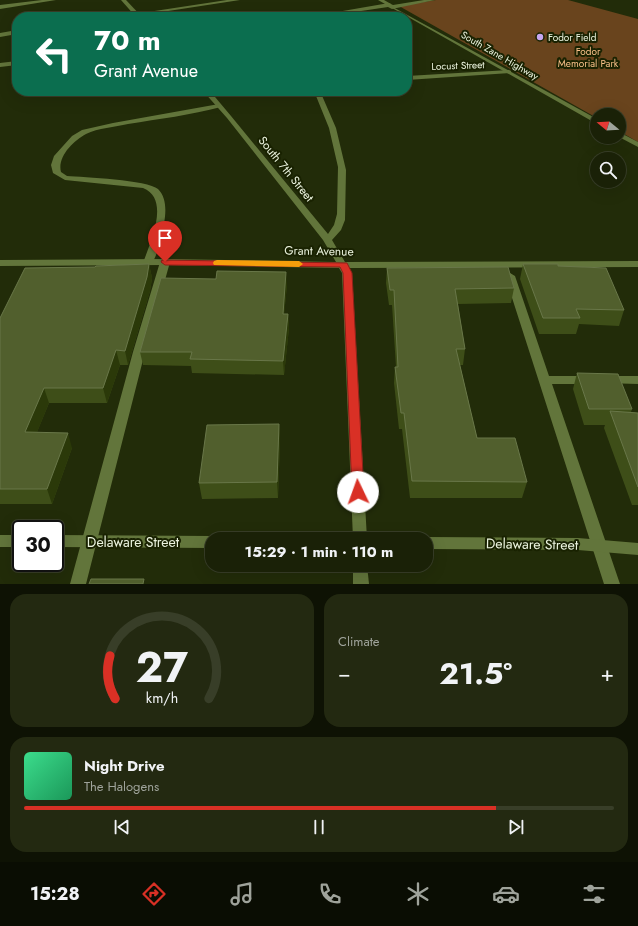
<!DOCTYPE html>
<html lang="en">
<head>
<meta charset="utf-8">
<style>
  :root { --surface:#1a2107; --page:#232911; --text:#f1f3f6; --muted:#9fa39b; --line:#383e28; --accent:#d93025 }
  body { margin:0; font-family:Jost,sans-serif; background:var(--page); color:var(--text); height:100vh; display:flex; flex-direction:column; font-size:15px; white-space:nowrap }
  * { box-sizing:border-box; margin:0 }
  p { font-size:13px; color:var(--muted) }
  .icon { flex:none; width:22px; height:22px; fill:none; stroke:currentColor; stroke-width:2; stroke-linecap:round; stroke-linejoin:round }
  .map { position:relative; height:584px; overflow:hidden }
  .side { display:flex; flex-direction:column; gap:10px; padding:10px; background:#0e1204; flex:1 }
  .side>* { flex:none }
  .hud { position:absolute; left:12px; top:12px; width:400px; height:84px; border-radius:16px; box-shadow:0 4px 16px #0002,0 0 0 1px var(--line); background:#0b6e4f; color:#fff; overflow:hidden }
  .needle { width:26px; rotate:288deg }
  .tools { position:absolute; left:590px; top:108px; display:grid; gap:8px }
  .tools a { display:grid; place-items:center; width:36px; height:36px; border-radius:50%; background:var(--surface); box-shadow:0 4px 16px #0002,0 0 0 1px var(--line); font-size:20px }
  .speed { position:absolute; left:12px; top:520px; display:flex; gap:8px; font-size:20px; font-weight:700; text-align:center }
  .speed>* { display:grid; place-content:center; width:52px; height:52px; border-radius:50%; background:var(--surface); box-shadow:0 4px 16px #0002,0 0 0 1px var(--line); line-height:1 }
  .speed .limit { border:2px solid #111; border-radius:6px; background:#fff; color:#111 }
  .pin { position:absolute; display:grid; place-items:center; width:34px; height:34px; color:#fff; margin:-41px -17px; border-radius:50% 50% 50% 0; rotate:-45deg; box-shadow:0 0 4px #0007 }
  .pin .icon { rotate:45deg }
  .me { position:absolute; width:44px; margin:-22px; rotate:357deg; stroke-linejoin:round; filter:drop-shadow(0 0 3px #0008) }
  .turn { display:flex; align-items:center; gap:14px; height:84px; padding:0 16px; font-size:18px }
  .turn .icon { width:52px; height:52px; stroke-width:2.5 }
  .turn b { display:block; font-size:28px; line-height:34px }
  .big { font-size:30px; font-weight:700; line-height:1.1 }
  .side .tile { flex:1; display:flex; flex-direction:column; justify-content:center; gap:6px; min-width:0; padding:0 14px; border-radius:16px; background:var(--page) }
  .side .dial { align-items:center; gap:0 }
  .dial svg { height:104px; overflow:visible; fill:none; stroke:var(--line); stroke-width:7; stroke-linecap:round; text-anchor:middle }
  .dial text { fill:var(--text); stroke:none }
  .song { display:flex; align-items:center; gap:12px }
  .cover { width:48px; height:48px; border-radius:6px; background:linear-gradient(135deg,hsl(150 70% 55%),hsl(150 70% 35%)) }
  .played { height:4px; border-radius:2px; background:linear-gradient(90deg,var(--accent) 80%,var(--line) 80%) }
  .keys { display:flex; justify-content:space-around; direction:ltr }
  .heat { display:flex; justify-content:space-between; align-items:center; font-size:22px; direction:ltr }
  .side .tiles { flex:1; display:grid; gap:10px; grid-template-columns:1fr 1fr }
  .tile:last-child { grid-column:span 2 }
  .trip { position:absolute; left:205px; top:532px; width:228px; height:40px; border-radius:16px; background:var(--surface); box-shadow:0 4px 16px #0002,0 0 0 1px var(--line); font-weight:700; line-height:40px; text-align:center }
  .dock { display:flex; height:64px; justify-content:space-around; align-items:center; background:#0a0d03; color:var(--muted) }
  .dock .icon { width:28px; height:28px }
  .dock .active { color:var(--accent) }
  .dock b { font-size:18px; color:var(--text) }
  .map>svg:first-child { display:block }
  .green { fill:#69441d }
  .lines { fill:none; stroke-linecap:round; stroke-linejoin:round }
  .service { fill:#62753b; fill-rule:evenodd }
  .minor { fill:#62753b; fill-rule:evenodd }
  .tertiary { fill:#62753b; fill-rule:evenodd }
  .wall { fill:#3e4e18 }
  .shaded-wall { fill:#2b3909 }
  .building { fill:#515f2d; stroke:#697749 }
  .route { fill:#d93025; stroke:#8d1f18 }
  .slow { fill:#f59e0b }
  .poi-dot { fill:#c6a6f0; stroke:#192201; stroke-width:1.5 }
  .labels { text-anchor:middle; stroke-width:4; stroke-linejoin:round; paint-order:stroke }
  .far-poi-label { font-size:10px; fill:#ecf4df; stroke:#192201; text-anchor:start }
  .far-park-label { font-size:10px; fill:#fac089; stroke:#192201 }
  .far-street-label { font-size:10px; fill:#ecf4df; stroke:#192201 }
  .street-label { font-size:12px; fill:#ecf4df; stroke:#192201 }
  .near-street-label { font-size:14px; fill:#ecf4df; stroke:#192201 }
</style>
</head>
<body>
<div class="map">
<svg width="638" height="584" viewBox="0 0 638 584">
  <rect width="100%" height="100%" fill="#222c09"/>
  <!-- green -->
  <path class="green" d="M436,0H568L638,19V142L619,131V115H597V118L399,6Z"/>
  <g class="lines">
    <!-- service -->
    <g class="service">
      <path d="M227,0H240L129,17H115Z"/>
      <path d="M17,30V34L0,37V33Z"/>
      <path d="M219,104L221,105V107C191,115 159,119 128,124C115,127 98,128 86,134C73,141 57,157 61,172L67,176C83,177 148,180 158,189C167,198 166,212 164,224C162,237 158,254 151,265H145L143,263C150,243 171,199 143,188L65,180L53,173L51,165L54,156L72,136L82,130L113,123Z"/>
      <path d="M165,259L170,262L145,352L86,584H70L133,352L160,262Z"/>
      <path d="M510,273L515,276L549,376H588L592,377L594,380L592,383L588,384H552L620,584H604L505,276Z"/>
      <path d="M608,376H638V384L604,383L602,380L604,377Z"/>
    </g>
    <!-- minor -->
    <g class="minor">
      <path d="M42,0H56L0,9V5Z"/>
      <path d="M121,0H126L142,17H136Z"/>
      <path d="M424,0H435L392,9L388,7L321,17H308L389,3L393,5Z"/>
      <path d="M17,61V65L0,67V63Z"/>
      <path d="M509,70L511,71V73L407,80V76Z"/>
      <path d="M203,91H210L231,116L328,234L334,225L337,214L338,167L329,128L314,91H320L336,128L346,170L345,220L341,230L332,240L345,262L638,261V267L349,268L352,273L367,539H353L342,273L339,268L165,265L0,266V260L165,259L336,262L323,240L227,118Z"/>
      <rect x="0" y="535" width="21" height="12"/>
      <path d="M55,535L212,536L218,539H212V548L55,547Z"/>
      <path d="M426,537L578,538L638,543V555L578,550L426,549V539H421Z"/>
      <path d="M353,565H367L369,584H353Z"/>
    </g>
    <!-- tertiary -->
    <g class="tertiary">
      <path d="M378,0H384L391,4V6L597,119V124Z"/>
      <path d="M619,132L638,142V147L619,137Z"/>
    </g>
  </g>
  <!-- wall -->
  <g class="wall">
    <path d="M149,264L152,278L150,291L128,365H120L107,403H49L37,432L72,448L52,504H0V318L95,267Z"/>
    <path d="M523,264L558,266L624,310L619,326L579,324L576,334H539L520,279Z"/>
    <path d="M387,268L514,288L511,303L458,304L465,349L463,365H460L477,438L527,482L522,498H410L402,429H399L394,383L395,367H396L392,305H389L386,283Z"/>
    <path d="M287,285L284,314H288L289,328L284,375L192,373L191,366L143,365L140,352Z"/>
    <path d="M577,373L632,409L631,412L638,413V505H632L604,428L605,425H584L573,389Z"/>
    <path d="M279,424L280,440L278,498L202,499L199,483Z"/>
  </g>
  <!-- shaded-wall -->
  <g class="shaded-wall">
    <path d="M149,264L152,278L150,291L128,365L125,351Z"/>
    <path d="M286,272L287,285L283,327V314Z"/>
    <path d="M288,314L289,328L284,375L283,361Z"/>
    <path d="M116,350L120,365L107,403L103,388Z"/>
    <path d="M44,388L49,403L31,447L25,432Z"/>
    <path d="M279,424L280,440L278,498L277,482Z"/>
    <path d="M68,433L72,448L52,504L47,489Z"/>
  </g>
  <!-- building -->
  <g class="building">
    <path d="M149,264L147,277L125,351L116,350L103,388H44L25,432L68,433L47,489H0V318L25,268L95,267L96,266Z"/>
    <path d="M523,264H558V266L606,268L624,310L576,309L580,318H543Z"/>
    <path d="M508,267L514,288L455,289L465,349H456L477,438H515L527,482L412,481L404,413H401L395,367H398L394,290H390L387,268Z"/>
    <path d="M217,271L286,272L283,314H288L283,361L190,359L192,352H140L161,278L216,279Z"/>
    <path d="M577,373L618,374L632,409H589Z"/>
    <path d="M610,411L638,413V487Z"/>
    <path d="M279,424L277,482L199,483L207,425Z"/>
    <path d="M91,579H144L143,584H89Z"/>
  </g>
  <!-- route -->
  <path class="route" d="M162,260L347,263L352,273L364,492L362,496L358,497L353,496L352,492L343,273L340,267L165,265L161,262Z"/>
  <!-- slow -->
  <path class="slow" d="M217,260L299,261L303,264L299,267L214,265L213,263L214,261Z"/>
  <!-- markers -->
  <circle class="poi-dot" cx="540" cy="37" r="4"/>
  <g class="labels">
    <!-- far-poi labels -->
    <g class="far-poi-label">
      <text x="548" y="41">Fodor Field</text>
    </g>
    <!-- far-park labels -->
    <g class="far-park-label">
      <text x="588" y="55">Fodor<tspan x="588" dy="12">Memorial Park</tspan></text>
    </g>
    <!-- far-street labels -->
    <g class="far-street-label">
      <text transform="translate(500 55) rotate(30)" y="4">South Zane Highway</text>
      <text transform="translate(458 65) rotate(-2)" y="4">Locust Street</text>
    </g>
    <!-- street labels -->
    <g class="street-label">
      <text transform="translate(286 169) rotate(51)" y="4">South 7th Street</text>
      <text transform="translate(319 251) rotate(1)" y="4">Grant Avenue</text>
    </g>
    <!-- near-street labels -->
    <g class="near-street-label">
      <text x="133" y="547">Delaware Street</text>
      <text transform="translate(532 544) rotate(1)" y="5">Delaware Street</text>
    </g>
  </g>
</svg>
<div class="tools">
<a><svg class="needle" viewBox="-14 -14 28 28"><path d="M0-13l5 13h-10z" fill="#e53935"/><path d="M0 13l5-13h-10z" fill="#9fa39b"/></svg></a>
<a><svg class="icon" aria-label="search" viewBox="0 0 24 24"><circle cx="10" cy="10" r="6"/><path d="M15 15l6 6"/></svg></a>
</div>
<div class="speed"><div class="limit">30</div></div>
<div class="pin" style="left:165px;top:262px;background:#d93025"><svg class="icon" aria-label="arrive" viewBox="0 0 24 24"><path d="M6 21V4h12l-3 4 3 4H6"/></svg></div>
<svg class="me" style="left:358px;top:492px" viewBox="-20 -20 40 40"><circle r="19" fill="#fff"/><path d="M0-13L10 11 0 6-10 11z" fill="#d93025"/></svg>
<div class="trip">15:29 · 1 min · 110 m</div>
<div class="hud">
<div class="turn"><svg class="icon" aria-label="left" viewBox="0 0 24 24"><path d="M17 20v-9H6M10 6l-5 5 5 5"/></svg><div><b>70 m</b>Grant Avenue</div></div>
</div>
</div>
<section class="side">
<div class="tiles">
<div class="tile dial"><svg viewBox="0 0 100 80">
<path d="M14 69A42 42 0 1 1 86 69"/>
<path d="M14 69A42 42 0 0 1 10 36" stroke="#d93025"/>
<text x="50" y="56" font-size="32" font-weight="700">27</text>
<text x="50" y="72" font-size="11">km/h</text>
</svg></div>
<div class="tile"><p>Climate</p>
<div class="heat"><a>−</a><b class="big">21.5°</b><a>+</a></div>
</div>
<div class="tile">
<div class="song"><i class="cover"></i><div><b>Night Drive</b><p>The Halogens</p></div></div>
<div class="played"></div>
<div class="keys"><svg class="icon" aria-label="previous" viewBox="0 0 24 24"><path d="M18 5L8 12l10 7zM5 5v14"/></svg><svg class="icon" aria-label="pause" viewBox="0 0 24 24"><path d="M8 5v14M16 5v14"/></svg><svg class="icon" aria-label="next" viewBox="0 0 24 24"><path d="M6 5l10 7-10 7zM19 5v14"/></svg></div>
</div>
</div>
</section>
<nav class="dock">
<b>15:28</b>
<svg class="icon active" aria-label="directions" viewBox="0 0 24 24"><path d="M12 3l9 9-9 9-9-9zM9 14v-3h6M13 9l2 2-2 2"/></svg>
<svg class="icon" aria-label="music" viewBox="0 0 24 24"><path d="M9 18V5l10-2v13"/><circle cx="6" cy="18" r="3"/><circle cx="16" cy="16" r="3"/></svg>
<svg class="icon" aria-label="phone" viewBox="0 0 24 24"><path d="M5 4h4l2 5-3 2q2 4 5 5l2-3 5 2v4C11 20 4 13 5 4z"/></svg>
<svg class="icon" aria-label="climate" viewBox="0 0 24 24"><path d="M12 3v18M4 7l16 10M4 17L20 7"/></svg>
<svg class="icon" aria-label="car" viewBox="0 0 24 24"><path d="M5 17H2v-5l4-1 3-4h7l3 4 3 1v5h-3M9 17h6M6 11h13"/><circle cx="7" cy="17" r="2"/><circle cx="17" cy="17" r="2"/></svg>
<svg class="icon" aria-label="filters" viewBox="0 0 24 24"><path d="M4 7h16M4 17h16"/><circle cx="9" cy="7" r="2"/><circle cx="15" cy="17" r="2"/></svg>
</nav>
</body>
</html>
